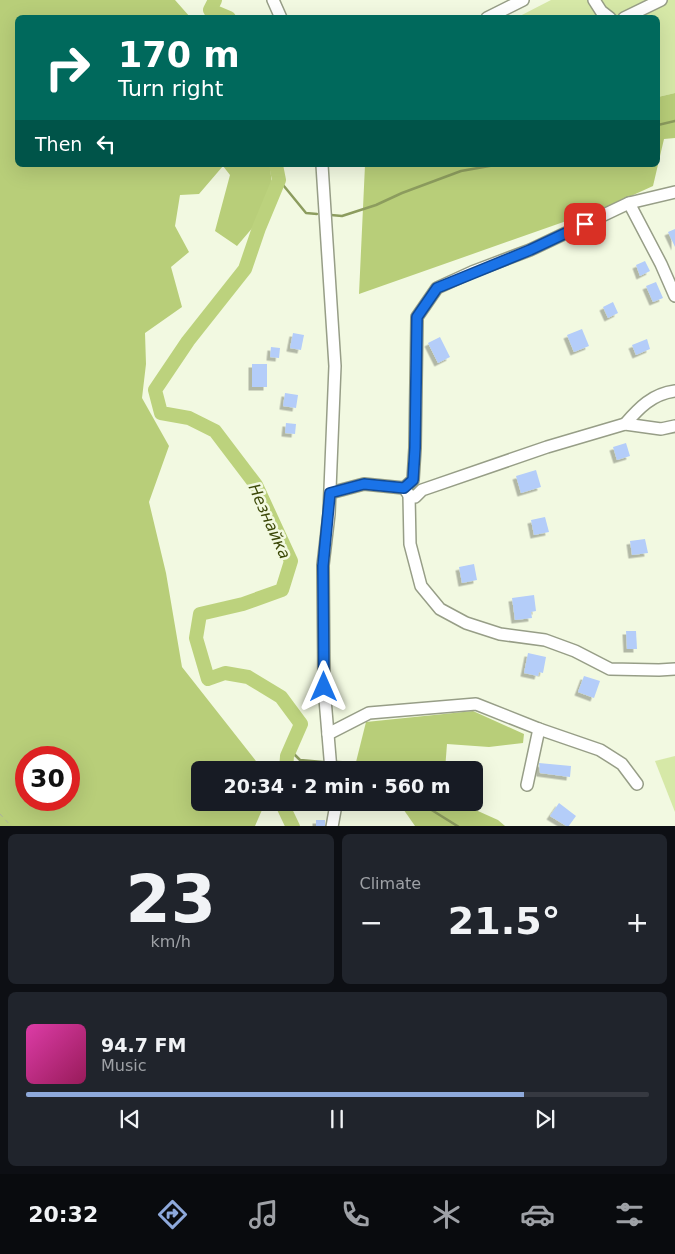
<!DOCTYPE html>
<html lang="en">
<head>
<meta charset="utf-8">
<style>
  :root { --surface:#171b24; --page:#20242c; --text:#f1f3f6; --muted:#9ea1a6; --line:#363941; --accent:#8ea9db }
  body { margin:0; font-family:"DejaVu Sans",sans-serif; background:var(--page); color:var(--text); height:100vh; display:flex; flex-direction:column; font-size:19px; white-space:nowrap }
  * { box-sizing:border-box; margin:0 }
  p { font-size:16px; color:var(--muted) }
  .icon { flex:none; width:28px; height:28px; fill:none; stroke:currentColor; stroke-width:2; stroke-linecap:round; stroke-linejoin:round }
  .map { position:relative; height:826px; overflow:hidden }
  .panel { display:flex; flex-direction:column; gap:8px; padding:8px; background:#0d0f14; flex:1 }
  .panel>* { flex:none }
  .top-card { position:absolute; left:15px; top:15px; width:645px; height:152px; border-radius:8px; box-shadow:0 5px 20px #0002; background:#00695c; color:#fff; overflow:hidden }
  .speed { position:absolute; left:15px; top:746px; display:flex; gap:10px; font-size:25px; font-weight:700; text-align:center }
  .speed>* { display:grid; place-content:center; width:65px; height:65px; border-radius:50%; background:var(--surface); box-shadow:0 5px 20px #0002; line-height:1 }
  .speed .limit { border:8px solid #d22; background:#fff; color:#111 }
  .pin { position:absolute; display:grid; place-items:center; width:42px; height:42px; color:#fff; margin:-21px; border-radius:10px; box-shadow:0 2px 8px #0006 }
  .me { position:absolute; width:55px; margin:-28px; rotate:0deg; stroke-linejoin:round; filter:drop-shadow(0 0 4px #0008) }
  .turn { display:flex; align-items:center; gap:18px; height:105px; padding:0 20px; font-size:22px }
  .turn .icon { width:65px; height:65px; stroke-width:2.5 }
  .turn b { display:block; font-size:35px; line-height:42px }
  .then { display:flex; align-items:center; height:48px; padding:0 20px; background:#0003; gap:10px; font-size:19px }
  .big { font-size:38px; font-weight:600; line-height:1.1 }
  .panel .card { flex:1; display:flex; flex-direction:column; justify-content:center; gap:8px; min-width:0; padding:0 18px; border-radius:8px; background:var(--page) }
  .panel .dial { align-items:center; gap:0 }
  .dial b { font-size:65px; line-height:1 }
  .song { display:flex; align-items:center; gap:15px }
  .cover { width:60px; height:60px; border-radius:8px; background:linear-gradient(135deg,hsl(320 70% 55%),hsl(330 70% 35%)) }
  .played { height:5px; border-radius:2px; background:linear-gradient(90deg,var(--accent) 80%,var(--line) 80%) }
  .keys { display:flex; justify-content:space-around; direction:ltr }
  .heat { display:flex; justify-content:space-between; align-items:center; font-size:28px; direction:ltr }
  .panel .tiles { flex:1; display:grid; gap:8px; grid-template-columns:1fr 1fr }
  .card:last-child { grid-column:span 2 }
  .trip { position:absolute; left:191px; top:761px; width:292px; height:50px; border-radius:8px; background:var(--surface); box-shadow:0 5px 20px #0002; font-weight:600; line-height:50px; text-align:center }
  .tab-bar { display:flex; height:80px; justify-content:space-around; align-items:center; background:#090b0e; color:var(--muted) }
  .tab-bar .icon { width:35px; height:35px }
  .tab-bar .on { color:var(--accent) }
  .tab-bar b { font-size:22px; color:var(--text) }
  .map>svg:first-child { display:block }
  .green { fill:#d6e8a7 }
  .forest { fill:#b8ce79; fill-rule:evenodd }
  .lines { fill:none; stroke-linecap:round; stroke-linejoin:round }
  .stream { stroke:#8c9c5e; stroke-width:2.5 }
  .river { stroke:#bcd27d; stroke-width:14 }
  .building { fill:#b4cdf9; filter:url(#shadow) }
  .minor-casing { stroke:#979e87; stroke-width:14 }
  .path { stroke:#abb09d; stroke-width:1; stroke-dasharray:4 4; stroke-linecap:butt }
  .minor { stroke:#fff; stroke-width:11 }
  .route-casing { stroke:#114b97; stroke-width:12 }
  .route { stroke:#1a73e8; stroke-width:9 }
  .labels { text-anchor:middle; stroke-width:5; stroke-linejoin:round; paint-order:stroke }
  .water-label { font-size:16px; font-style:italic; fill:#3c4908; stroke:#f2f9e1 }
</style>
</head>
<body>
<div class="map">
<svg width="675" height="827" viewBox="0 0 675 827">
  <defs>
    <filter id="shadow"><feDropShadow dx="-3.5" dy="3.5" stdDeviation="0" flood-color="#0004"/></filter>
  </defs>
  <rect width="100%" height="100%" fill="#f2f9e1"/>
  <!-- green -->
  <g class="green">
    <path d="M551,0H675V93L658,97V18H516Z"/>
    <path d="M675,756V812L655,761Z"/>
  </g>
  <!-- forest -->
  <g class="forest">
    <path d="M0,0H175L190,17L18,18V165H270L272,187L254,226L237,246L215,231L230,175L223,166L199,194L180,195L175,226L189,252L171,267L182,307L145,333L146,364L142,398L169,446L149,502L166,573L182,667L263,770H200V802L265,803L255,826H0ZM26,758H69V800H26Z"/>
    <path d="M675,93V138L664,139L653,186L609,206L359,294L365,165H658V97Z"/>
    <path d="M473,711L524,734L523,743L489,747L447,744L445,770H354L366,722Z"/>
    <path d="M399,803H460L498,820L505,826H415Z"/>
  </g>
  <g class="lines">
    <!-- stream -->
    <g class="stream">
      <path d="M658,125L675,121"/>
      <path d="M279,180L306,213L317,214"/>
      <path d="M331,215L342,216L376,205L402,193L461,171L495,165"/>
      <path d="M290,750L300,760L323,762"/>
      <path d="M337,762L401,765L406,770"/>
      <path d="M421,802L422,804L459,827"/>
    </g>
    <!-- river -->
    <g class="river">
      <path d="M215,0L210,10L229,18"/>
      <path d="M276,165L279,180L259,228L245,269L188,341L155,390L161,413L189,418L215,431L256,485L291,561L282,590L243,604L200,614L196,638L208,679L225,673L248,677L281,697L301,724L287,756L286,770"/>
      <path d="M284,802L283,806L293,827"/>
    </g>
  </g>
  <!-- building -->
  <g class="building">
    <path d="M675,229V247L668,232Z"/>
    <path d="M645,261L650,271L640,276L636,265Z"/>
    <path d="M656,282L663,298L653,302L646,286Z"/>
    <path d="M613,302L618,313L608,318L603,307Z"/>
    <path d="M582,329L589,346L574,352L567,335Z"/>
    <path d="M293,333L304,335L301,350L290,348Z"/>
    <path d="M440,337L450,357L438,363L428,343Z"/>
    <path d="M647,339L650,349L636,355L632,345Z"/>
    <path d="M271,347L280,348L279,358L270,357Z"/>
    <rect x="252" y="364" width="15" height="23"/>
    <path d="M285,393L298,395L296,408L283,406Z"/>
    <path d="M286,423L296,424L295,434L285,433Z"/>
    <path d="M626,443L630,456L617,460L613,447Z"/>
    <path d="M536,470L541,487L521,493L516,476Z"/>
    <path d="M545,517L549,532L534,535L531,520Z"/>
    <path d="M645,539L648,553L632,555L630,541Z"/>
    <path d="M474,564L477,580L462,583L459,567Z"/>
    <path d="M534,595L536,611L531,612L532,618L515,620L512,598Z"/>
    <path d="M626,631H636L637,649H627Z"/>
    <path d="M528,653L546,657L543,673L539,672L538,676L524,673Z"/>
    <path d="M584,676L600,681L594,698L578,692Z"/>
    <path d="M539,763L571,766L570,777L540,773Z"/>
    <path d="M559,803L576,816L568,827L550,816Z"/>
    <rect x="316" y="820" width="9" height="7"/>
  </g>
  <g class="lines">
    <defs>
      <g id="minor">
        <path d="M273,0L281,18"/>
        <path d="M594,0L601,11L610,18"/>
        <path d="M487,18L523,0"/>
        <path d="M624,18L661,0"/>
        <path d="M322,165L335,366L329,514L323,565L324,687L331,770"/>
        <path d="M675,192L629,203L661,264L675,296"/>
        <path d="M625,424C639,408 652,394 675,391"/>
        <path d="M404,488L413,480L415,448L417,317L437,288L472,272L530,250L629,203"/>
        <path d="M330,493L364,484L404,488L409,495L415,497L422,490L547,447L625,424L661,429L675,426"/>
        <path d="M409,495L410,544L421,586L440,609L466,623L500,634L545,640L575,651L610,669L659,670L675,669"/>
        <path d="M328,734L369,713L476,704L539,729L600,750L622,764L637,784"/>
        <path d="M527,785L539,729"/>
        <path d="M332,827L335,810L334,802"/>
      </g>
    </defs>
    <!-- minor casing -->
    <use href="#minor" class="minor-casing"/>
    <!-- path -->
    <path class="path" d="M0,814L12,827"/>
    <!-- minor -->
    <use href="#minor" class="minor"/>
  </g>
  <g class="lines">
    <defs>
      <path id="route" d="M324,687L323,566L330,493L364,484L404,488L413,480L415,448L417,317L437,288L530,250L585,224"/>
    </defs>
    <!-- route casing -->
    <use href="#route" class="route-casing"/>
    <!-- route -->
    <use href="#route" class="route"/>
  </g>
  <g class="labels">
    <!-- water labels -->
    <g class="water-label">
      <text transform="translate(270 521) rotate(66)" y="6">Незнайка</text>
    </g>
  </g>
</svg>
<div class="speed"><div class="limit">30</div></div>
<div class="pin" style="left:585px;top:224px;background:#d93025"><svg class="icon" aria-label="arrive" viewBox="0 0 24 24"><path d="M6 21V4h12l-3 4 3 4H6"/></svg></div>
<svg class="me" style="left:324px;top:687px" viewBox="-20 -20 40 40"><path d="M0-17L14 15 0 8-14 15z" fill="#1a73e8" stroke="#fff" stroke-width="4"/></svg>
<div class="trip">20:34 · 2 min · 560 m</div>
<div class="top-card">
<div class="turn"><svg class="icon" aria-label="right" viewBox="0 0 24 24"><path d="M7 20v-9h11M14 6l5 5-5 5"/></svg><div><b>170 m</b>Turn right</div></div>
<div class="then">Then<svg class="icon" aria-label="left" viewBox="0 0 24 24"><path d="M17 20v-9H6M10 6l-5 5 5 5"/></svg></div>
</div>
</div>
<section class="panel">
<div class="tiles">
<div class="card dial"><b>23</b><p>km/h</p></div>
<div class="card"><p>Climate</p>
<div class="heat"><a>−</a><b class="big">21.5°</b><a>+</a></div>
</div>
<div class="card">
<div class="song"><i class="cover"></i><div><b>94.7 FM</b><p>Music</p></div></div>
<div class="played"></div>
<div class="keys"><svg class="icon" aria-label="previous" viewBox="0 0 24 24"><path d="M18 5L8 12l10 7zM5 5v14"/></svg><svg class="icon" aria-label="pause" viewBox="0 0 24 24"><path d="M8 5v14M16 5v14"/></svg><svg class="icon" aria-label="next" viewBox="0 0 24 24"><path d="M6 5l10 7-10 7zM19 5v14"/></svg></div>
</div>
</div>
</section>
<nav class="tab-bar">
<b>20:32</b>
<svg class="icon on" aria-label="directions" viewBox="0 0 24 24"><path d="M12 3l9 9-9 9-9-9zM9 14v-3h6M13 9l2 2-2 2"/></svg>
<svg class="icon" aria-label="music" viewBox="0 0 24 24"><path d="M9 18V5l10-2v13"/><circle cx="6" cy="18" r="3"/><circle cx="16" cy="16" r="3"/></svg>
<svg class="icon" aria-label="phone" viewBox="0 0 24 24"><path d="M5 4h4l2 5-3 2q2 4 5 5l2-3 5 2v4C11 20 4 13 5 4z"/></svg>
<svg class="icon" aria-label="climate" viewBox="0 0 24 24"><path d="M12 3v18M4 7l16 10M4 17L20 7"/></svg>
<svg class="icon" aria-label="car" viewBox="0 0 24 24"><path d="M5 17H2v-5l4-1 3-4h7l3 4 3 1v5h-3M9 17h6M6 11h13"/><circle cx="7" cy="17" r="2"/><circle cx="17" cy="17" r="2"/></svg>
<svg class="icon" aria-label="filters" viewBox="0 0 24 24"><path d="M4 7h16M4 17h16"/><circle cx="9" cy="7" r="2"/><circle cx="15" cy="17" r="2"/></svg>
</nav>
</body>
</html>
